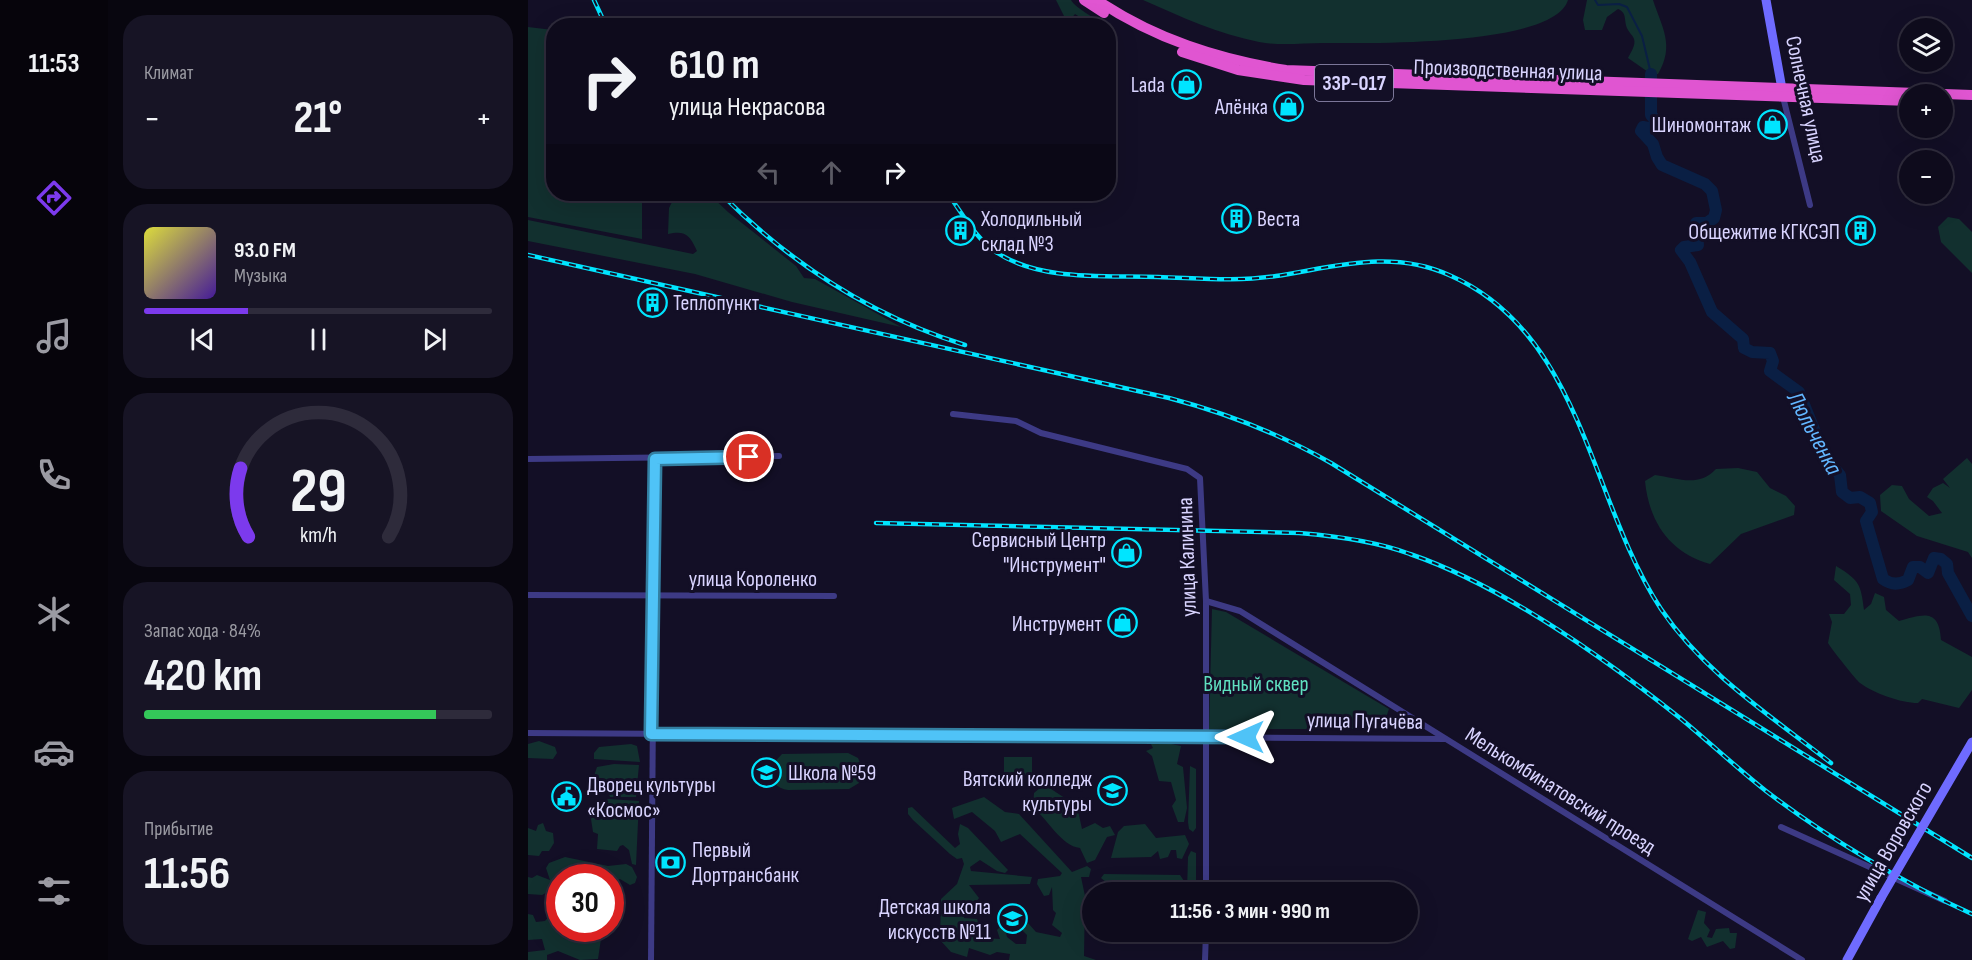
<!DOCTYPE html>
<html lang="ru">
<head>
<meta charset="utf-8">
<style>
  :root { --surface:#0e0b1c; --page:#171425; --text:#f1f3f6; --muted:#9b9ba3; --line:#2e2b3b; --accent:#7c3aed }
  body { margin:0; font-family:"Sofia Sans Condensed",sans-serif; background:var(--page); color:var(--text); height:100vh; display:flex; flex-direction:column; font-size:22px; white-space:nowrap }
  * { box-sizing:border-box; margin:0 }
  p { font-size:20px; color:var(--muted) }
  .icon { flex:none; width:33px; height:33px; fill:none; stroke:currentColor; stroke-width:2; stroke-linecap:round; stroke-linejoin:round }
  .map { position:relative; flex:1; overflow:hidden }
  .sheet { display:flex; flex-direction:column; gap:15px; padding:15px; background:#08060f; width:420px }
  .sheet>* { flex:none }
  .top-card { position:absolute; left:18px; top:18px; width:570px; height:183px; border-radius:24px; box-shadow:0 6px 24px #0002,0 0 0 2px var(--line); background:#0e0b1c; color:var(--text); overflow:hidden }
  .buttons { position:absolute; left:1371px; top:18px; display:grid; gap:12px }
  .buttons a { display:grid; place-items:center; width:54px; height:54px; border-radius:50%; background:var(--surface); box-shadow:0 6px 24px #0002,0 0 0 2px var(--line); font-size:30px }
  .speed { position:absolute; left:18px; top:864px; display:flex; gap:12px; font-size:30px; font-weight:700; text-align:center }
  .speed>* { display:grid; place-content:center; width:78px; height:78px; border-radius:50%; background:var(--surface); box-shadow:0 6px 24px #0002,0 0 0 2px var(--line); line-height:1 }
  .speed .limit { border:9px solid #d22; background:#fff; color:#111 }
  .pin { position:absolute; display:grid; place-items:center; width:51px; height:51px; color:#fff; margin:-26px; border:3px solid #fff; border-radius:50%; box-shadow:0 2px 6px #0007 }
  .me { position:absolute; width:66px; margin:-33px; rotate:270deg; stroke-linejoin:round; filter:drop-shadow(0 0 4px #0008) }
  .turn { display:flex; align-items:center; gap:21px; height:126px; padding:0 24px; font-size:27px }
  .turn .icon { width:78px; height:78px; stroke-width:2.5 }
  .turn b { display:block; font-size:42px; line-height:51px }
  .lanes { display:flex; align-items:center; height:57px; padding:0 24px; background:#0003; justify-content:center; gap:30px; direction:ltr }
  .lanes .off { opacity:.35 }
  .big { font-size:45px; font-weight:700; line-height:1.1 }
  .sheet .card { flex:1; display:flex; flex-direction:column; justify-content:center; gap:9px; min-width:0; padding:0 21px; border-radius:24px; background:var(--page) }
  .sheet .dial { align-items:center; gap:0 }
  .dial svg { height:156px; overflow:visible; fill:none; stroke:var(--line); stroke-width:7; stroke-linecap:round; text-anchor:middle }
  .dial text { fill:var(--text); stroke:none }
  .song { display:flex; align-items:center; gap:18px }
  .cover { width:72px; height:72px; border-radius:9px; background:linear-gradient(135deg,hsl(60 70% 55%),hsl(260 70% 35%)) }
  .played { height:6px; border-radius:3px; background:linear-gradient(90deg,var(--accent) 30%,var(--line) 30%) }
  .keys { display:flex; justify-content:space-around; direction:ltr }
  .heat { display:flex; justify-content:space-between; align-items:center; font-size:33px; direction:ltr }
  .charge { height:9px; border-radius:4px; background:linear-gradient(90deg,#34c759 84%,var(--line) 0) }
  .trip { position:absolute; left:554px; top:882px; width:336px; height:60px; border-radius:30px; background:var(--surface); box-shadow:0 6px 24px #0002,0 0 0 2px var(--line); font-weight:700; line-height:60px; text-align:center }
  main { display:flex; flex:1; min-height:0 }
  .tabs { display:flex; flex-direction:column; width:108px; justify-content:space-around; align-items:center; background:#06040b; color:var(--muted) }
  .tabs .icon { width:42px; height:42px }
  .tabs .active { color:var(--accent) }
  .tabs b { font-size:27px; color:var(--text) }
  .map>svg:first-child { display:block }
  .green { fill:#12302f }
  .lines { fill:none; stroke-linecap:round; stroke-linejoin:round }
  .stream { stroke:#0a1f44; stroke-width:2 }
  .river { stroke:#0a1f44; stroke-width:12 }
  .minor { stroke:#3d3a85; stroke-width:6 }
  .secondary { stroke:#6f6bff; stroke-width:9 }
  .trunk { stroke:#e055d1; stroke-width:10 }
  .rail-casing { stroke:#00e5ff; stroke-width:4.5 }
  .rail { stroke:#130f26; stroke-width:2; stroke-dasharray:7; stroke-linecap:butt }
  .secondary-bridge { stroke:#6f6bff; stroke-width:9 }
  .route-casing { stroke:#337fa1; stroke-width:15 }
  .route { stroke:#4fc3f7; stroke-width:10 }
  .labels { text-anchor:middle; stroke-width:6; stroke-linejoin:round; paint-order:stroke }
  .shield { fill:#130f26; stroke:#9e99be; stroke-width:1.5 }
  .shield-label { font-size:21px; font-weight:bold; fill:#d9d4ff }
  .street-label { font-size:22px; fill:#d9d4ff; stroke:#130f26 }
  .poi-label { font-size:22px; fill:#d9d4ff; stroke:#130f26; text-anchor:end }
  .park-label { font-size:22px; fill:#5fe0c0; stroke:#130f26 }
  .water-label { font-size:24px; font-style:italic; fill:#62b6ff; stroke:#130f26 }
</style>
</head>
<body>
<main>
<nav class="tabs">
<b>11:53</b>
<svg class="icon active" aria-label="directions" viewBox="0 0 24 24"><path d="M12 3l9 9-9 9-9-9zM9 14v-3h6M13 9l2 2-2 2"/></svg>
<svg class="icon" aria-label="music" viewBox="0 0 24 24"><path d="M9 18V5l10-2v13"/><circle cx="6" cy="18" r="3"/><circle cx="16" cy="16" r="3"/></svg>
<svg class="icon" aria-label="phone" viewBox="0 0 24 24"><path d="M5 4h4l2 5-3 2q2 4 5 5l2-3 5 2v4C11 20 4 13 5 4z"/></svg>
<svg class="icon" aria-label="climate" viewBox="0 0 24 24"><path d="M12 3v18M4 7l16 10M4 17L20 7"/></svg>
<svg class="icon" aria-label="car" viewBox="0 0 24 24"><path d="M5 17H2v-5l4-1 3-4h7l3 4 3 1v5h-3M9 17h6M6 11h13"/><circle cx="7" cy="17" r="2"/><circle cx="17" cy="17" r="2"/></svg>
<svg class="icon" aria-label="filters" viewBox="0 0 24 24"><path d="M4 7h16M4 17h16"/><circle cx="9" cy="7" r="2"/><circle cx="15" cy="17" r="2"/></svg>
</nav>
<section class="sheet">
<div class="card"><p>Климат</p>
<div class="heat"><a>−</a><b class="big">21°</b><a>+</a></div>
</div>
<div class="card">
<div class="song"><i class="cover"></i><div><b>93.0 FM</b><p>Музыка</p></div></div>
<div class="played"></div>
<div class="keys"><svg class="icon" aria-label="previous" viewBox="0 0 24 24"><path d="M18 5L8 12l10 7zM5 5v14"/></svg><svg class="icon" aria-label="pause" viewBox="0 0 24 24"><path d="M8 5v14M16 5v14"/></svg><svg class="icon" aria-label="next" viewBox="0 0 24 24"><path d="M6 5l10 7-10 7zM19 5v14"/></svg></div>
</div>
<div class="card dial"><svg viewBox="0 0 100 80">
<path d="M14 69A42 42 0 1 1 86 69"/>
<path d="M14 69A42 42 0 0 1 10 34" stroke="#7c3aed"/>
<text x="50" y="56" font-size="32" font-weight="700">29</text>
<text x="50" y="72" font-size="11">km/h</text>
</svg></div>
<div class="card"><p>Запас хода · 84%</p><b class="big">420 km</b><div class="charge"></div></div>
<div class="card"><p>Прибытие</p><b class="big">11:56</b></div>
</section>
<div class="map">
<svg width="1444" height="960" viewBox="0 0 1444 960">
  <rect width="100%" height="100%" fill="#130f26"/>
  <!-- green -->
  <g class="green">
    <path d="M528,0H543C547,8 571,21 579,25H565L547,14L542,20L537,18Z"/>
    <path d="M615,0H1040C1026,47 839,43 795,43C775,43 751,46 731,42C691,34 653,17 615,0Z"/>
    <path d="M1059,0H1125C1134,28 1147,45 1130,74H1123L1100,58C1103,52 1108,45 1106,39C1105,36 1101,32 1100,30C1095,21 1100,13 1090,9L1079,17L1074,30H1057L1055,20Z"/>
    <path d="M0,27L25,30L26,194H114V239L0,217Z"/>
    <path d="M148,194H181L200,212L268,266L276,278L287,279L373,327L264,302L167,274L0,241V220L165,254L169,251C162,235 157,230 140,234L141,208Z"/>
    <path d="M1420,217L1431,219L1444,232V273L1413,242L1410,227Z"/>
    <path d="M1439,458L1444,464V558L1440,552L1389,536L1353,511L1352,495L1364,485L1374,486L1381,499L1401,516L1414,513L1405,501L1399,497L1405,488L1415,483L1422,488L1415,479Z"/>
    <path d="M1210,468L1229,472L1242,488L1258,496L1267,506L1266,515L1213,534L1182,564C1142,553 1121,522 1117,481L1127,475C1150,478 1170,488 1188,469Z"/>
    <path d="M1308,566C1331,580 1333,584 1336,610L1343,604L1347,593L1356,597L1358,610L1371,621C1394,615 1411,607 1413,640L1444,657V690L1431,708L1394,699L1390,703C1373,703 1345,693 1332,683C1329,681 1302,647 1300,643L1304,622L1301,614H1316L1323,605L1322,594L1306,580Z"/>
    <path d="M684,609L698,612L861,709L854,729H681Z"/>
    <path d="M11,741L27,747L29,753L25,759L0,758V744Z"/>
    <path d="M629,741L653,746L649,764L655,767L659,808L656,822H650L644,806L648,800L643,782L631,781L624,756L618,751L625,748L623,744Z"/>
    <path d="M103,744L109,746L112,762L66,759V753L71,747Z"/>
    <path d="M320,753L330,758L335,770L331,783L321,789L260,790C247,788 241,779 243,766L254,754Z"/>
    <rect x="476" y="757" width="28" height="18"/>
    <path d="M86,764L111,765L108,797H82L80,791H68L66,776L69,767Z"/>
    <path d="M662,766L668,769V828L665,832L661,829L660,822Z"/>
    <path d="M520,787L549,806L554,829L567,823L575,828L582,826L587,835L579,837L567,860L559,863L552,848C533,846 520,819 505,808L506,793L512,788Z"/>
    <path d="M456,797L477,812L491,814L544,872L559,866L563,869L561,877H553L557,896L556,956L568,960H481L482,954L469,952L462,955L441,948L439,957L423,952L412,940L413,899L429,884L436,864L434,858L429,859L422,854L385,820L380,814V808L384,807L427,848L432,844L430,834L432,824L440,828L480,870L477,873L469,871L452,860L442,867L443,871L504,877L502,884L441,885L451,898L445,906L435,900L436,918L449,919L456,938L472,939L469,930L473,926L477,929L479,937L488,944H498L499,935L493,929V925L500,923L508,932L532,937L534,933L524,925L528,913L525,910L524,887L521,895L516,896L509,884L510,879L532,876L534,873L492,834L473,842L467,831L444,812L426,819L424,808Z"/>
    <path d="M81,799L111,801L108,865L104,864L101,850L95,845L92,846L89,851L69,849L70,834L65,832L63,819L70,802Z"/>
    <path d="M15,823L18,831L25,833L26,843L21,851H14L11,856L0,855V828L8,831L10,825Z"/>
    <path d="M617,824L628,838L657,835L661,844L654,859L649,858L648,850H643L640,857L632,859L630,851L623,857L583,858L590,832L596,826Z"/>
    <path d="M663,851L668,853V892H659L660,857Z"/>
    <path d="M37,857L80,866L98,864L104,867L109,877L107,883L102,885L92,879L83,883L82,878H32L31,886L14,895L0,894V877L4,878L9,875L22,880L18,868L21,863Z"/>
    <path d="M576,874L652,875L656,881L657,892H626H650L649,883L644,882H578L573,878Z"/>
    <path d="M1170,910L1178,912L1176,923L1182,930L1179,937L1184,938L1188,929L1201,928L1202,933H1209L1207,948L1202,949L1195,941L1179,947L1173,937L1164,941L1160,939Z"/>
    <path d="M0,914L5,915L8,922L17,921L22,915H26L31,920L32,928L67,929L73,939L70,959L52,960L30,951L19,955V960H0V952L17,950L14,939L0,940Z"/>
  </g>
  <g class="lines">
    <!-- stream -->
    <path class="stream" d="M1067,0L1070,5L1091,4L1099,7L1114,36L1123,74"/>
    <!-- river -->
    <path class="river" d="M1123,74V115L1131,124L1126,129L1115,127L1113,131L1125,144L1129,157L1134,165L1177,184L1184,191L1188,210L1186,218L1179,223H1168L1170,245L1156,247L1153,250L1162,262L1184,312L1215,339L1216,348L1224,352L1242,353L1245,361L1242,371L1271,392L1297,457L1312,475L1314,492L1322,498L1332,497L1342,503L1344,512L1338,521L1355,579C1363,585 1371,585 1380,580L1385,567H1392L1400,573L1406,558L1413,559L1419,564L1420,573L1444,616"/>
    <!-- minor -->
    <g class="minor">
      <path d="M1255,97L1282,205"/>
      <path d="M425,414L488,421L513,433L659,469L672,478L678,601V892"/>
      <path d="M0,459L251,456"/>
      <path d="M0,595L306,596"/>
      <path d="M678,601L712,611L1274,960"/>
      <path d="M0,733L917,739"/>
      <path d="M1253,827L1417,901"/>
      <path d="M123,960L127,459"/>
      <path d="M677,960L678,932"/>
    </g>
    <!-- secondary -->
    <g class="secondary">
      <path d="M1238,0L1254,89"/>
      <path d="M1319,960L1353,898"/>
    </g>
    <!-- trunk -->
    <g class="trunk">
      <path d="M556,0L576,13"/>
      <path d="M569,0C627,39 690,59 758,70L1444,95"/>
      <path d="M654,52L710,70L776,80L1382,101"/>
    </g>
    <defs>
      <g id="rail">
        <path d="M66,0L78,26"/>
        <path d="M193,194C262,263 344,316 437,345"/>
        <path d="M420,194C434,213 448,239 468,252C513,282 579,275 630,277C669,278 709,282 748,276C807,267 863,249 921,275C1055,333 1061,500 1133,609C1176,673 1243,716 1303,763"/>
        <path d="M0,255L641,398C698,413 752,434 803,463L1444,858"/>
        <path d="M348,523L771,533C808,536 847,541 882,554C975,586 1075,657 1152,718C1181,742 1209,768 1238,791C1297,836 1377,884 1444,914"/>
      </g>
    </defs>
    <!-- rail casing -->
    <use href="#rail" class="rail-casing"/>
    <!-- rail -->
    <use href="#rail" class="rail"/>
    <!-- secondary-bridge -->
    <path class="secondary-bridge" d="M1353,898L1444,742"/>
  </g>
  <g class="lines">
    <defs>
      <path id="route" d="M221,457L127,459L123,734L718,737"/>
    </defs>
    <!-- route casing -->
    <use href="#route" class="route-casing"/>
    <!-- route -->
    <use href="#route" class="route"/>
  </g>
  <!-- icons -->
  <defs>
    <symbol id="shop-ring" viewBox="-11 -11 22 22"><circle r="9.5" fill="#130f26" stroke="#00e5ff" stroke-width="1.5"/><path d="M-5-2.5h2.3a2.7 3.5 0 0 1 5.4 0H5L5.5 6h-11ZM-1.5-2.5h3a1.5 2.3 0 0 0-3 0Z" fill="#00e5ff"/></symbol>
    <symbol id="building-ring" viewBox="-11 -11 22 22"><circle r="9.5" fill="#130f26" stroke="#00e5ff" stroke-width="1.5"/><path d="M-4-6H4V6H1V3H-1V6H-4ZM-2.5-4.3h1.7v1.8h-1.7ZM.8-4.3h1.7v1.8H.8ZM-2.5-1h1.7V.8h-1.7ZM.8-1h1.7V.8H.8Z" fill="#00e5ff"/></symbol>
    <symbol id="school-ring" viewBox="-11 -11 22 22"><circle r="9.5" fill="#130f26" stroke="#00e5ff" stroke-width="1.5"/><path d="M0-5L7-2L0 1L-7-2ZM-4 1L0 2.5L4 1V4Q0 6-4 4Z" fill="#00e5ff"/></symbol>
    <symbol id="university-ring" viewBox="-11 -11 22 22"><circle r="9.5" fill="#130f26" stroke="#00e5ff" stroke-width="1.5"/><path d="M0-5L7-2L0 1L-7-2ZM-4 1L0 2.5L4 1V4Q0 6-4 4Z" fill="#00e5ff"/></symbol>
    <symbol id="civic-ring" viewBox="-11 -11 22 22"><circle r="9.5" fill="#130f26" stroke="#00e5ff" stroke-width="1.5"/><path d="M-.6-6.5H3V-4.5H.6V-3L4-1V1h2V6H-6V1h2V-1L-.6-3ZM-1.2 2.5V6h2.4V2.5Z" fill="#00e5ff"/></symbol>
    <symbol id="bank-ring" viewBox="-11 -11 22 22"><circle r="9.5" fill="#130f26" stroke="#00e5ff" stroke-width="1.5"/><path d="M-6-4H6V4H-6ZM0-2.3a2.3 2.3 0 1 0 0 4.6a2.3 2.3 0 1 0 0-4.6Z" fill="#00e5ff"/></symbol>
  </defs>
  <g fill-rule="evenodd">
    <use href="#shop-ring" x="642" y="68" width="33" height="33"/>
    <use href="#shop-ring" x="744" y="90" width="33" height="33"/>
    <use href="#shop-ring" x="1228" y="108" width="33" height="33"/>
    <use href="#building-ring" x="692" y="202" width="33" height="33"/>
    <use href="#building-ring" x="416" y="214" width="33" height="33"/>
    <use href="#building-ring" x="1316" y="214" width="33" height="33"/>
    <use href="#building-ring" x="108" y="286" width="33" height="33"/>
    <use href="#shop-ring" x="582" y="536" width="33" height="33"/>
    <use href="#shop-ring" x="578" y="606" width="33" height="33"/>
    <use href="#school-ring" x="222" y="756" width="33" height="33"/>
    <use href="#university-ring" x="568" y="774" width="33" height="33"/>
    <use href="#civic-ring" x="22" y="780" width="33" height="33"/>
    <use href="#bank-ring" x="126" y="846" width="33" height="33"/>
    <use href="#school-ring" x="468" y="902" width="33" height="33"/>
  </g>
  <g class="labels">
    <!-- shield labels -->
    <rect class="shield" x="787" y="65" width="78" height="36" rx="4.5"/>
    <g class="shield-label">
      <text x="826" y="90">33Р-017</text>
    </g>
    <!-- street labels -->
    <g class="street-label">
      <text transform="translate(980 69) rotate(2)" y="8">Производственная улица</text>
      <text transform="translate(1279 99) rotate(78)" y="8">Солнечная улица</text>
      <text transform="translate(658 557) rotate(-92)" y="8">улица Калинина</text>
      <text x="225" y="586">улица Короленко</text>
      <text transform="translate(837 720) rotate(1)" y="8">улица Пугачёва</text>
      <text transform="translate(1033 790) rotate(32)" y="8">Мелькомбинатовский проезд</text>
      <text transform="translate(1364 841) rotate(-60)" y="8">улица Воровского</text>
    </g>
    <!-- poi labels -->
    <g class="poi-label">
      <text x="637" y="92">Lada</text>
      <text x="740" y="114">Алёнка</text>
      <text x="1223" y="132">Шиномонтаж</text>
      <text x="453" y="226" text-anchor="start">Холодильный<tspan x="453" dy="25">склад №3</tspan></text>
      <text x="729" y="226" text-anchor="start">Веста</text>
      <text x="1312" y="239">Общежитие КГКСЭП</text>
      <text x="145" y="310" text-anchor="start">Теплопункт</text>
      <text x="578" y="547">Сервисный Центр<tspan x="578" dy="25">"Инструмент"</tspan></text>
      <text x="574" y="631">Инструмент</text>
      <text x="260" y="780" text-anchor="start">Школа №59</text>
      <text x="564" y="786">Вятский колледж<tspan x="564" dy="25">культуры</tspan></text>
      <text x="59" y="792" text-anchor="start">Дворец культуры<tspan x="59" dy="25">«Космос»</tspan></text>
      <text x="164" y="857" text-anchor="start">Первый<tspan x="164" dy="25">Дортрансбанк</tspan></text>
      <text x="463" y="914">Детская школа<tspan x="463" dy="25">искусств №11</tspan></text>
    </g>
    <!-- park labels -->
    <g class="park-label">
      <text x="728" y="691">Видный сквер</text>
    </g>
    <!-- water labels -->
    <g class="water-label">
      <text transform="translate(1287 433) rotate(62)" y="8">Люльченка</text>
    </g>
  </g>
</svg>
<div class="buttons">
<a><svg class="icon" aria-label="layers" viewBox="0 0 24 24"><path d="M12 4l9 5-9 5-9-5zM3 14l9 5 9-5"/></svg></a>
<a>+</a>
<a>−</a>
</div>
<div class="speed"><div class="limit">30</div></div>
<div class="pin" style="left:221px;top:457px;background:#d93025"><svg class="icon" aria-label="arrive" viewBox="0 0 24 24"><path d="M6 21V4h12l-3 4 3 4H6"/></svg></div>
<svg class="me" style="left:718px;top:737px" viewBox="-20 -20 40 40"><path d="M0-17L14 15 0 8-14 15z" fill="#4fc3f7" stroke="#fff" stroke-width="4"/></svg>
<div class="trip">11:56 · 3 мин · 990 m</div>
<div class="top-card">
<div class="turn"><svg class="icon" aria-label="right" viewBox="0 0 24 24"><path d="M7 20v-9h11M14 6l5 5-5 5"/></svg><div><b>610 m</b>улица Некрасова</div></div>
<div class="lanes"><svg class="icon off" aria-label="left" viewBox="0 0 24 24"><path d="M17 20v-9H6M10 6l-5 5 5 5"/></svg><svg class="icon off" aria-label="ahead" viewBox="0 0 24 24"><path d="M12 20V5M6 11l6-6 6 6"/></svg><svg class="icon" aria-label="right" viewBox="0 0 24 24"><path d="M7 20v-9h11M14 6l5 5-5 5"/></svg></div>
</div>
</div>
</main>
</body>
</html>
